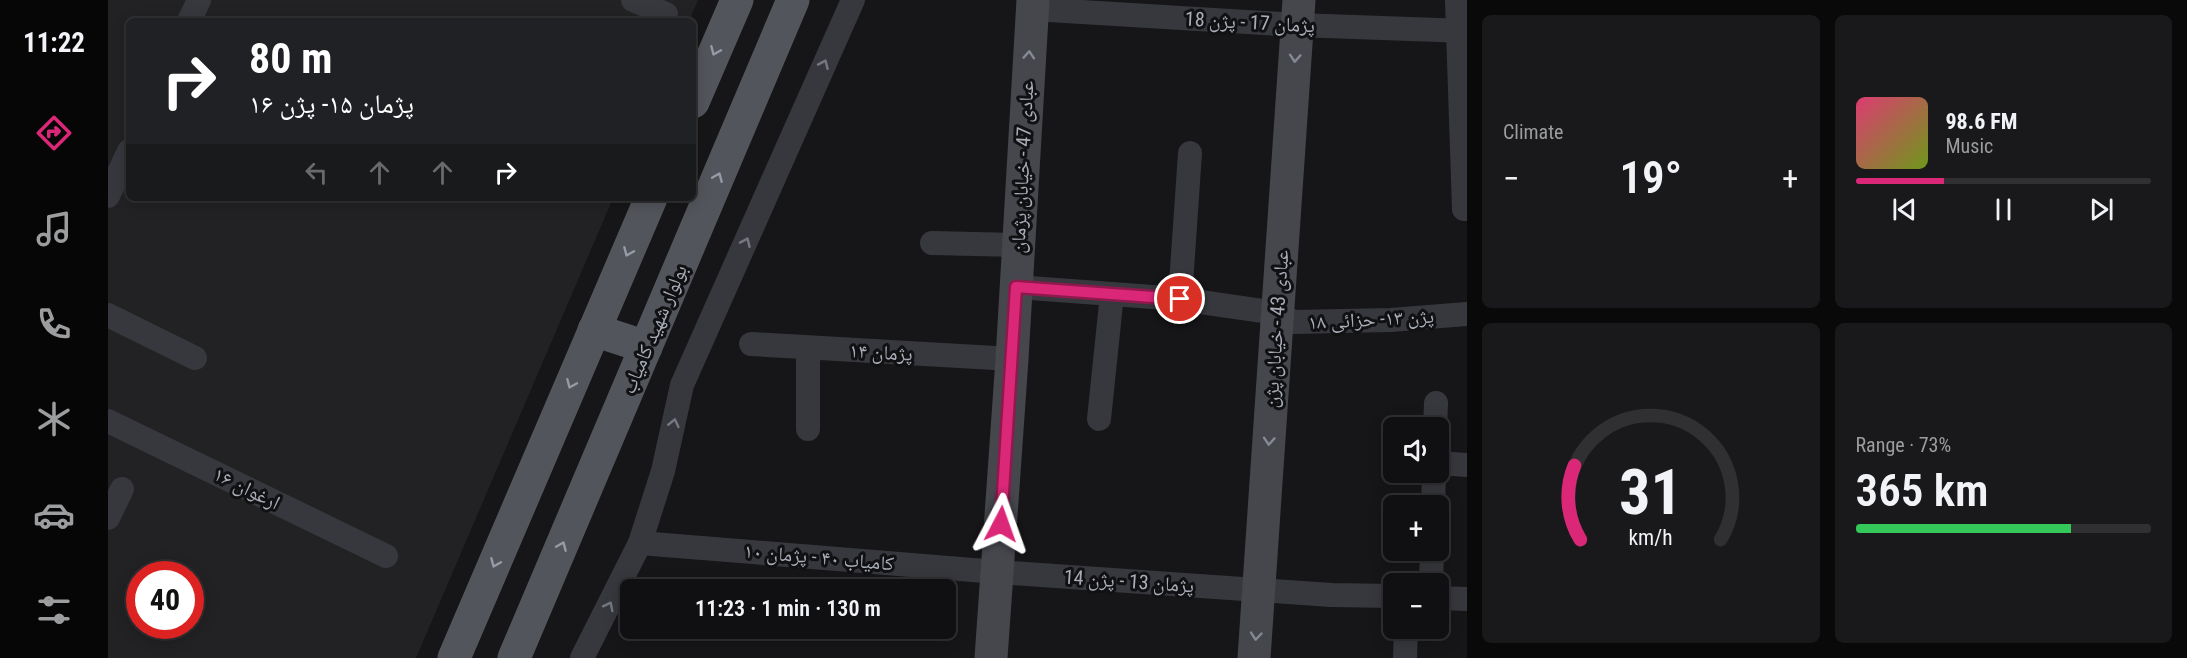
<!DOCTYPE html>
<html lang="en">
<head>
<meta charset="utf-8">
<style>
  :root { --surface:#101012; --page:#19191b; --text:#f1f3f6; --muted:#9c9d9f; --line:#303032; --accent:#db2777 }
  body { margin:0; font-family:"Roboto Condensed","Noto Naskh Arabic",sans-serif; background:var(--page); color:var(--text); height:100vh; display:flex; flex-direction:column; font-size:22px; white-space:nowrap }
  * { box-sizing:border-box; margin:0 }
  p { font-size:20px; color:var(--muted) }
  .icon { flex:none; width:33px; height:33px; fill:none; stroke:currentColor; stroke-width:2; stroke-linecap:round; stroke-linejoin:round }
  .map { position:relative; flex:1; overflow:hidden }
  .details { display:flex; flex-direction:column; gap:15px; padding:15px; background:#09090a; width:720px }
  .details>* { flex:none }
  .banner { position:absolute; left:18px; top:18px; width:570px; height:183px; border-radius:9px; box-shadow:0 3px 15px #0003,0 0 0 2px var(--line); background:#202124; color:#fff; overflow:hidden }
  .controls { position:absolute; left:1275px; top:417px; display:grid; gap:12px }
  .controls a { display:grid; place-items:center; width:66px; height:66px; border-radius:9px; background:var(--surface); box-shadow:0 3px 15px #0003,0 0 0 2px var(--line); font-size:30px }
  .speed { position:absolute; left:18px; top:561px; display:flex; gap:12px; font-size:30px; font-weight:700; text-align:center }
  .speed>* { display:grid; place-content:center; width:78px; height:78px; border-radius:50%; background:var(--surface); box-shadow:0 3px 15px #0003,0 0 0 2px var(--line); line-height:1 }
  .speed .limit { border:9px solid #d22; background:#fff; color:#111 }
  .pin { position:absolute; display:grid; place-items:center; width:51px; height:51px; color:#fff; margin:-26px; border:3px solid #fff; border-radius:50%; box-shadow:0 2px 6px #0007 }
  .me { position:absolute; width:66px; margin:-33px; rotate:4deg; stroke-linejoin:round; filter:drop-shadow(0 0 4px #0008) }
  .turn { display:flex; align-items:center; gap:21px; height:126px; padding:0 24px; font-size:27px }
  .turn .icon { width:78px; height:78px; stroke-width:2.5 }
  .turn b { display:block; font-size:42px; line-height:51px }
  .lanes { display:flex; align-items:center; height:57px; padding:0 24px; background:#0003; justify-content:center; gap:30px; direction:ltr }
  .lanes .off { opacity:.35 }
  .big { font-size:45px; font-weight:600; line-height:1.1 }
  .details .card { flex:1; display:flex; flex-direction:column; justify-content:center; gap:9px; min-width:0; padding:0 21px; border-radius:9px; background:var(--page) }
  .details .dial { align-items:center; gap:0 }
  .dial svg { height:156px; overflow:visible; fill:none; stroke:var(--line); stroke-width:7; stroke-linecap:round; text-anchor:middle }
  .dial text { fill:var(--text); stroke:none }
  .song { display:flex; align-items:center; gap:18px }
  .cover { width:72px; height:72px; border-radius:9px; background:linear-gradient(135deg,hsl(340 70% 55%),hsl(80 70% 35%)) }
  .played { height:6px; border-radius:3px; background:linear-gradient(90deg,var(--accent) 30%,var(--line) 30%) }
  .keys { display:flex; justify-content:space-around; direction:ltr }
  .heat { display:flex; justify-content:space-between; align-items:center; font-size:33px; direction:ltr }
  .charge { height:9px; border-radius:4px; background:linear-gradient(90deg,#34c759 73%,var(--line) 0) }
  .details .tiles { flex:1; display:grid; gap:15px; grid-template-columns:repeat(2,1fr) }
  .trip { position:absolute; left:512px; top:579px; width:336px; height:60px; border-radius:9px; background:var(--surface); box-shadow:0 3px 15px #0003,0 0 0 2px var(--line); font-weight:600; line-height:60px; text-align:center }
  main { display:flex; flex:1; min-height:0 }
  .menu { display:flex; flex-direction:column; width:108px; justify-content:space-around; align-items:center; background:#060607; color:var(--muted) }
  .menu .icon { width:42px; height:42px }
  .menu .on { color:var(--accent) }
  .menu b { font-size:27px; color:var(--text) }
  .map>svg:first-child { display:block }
  .built { fill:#222225; fill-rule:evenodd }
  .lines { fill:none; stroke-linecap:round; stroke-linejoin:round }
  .street { stroke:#37383d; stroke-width:24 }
  .secondary { stroke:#45474d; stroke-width:33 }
  .primary { stroke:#53555c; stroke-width:33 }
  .oneway { stroke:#979ba6 }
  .oneway2 { stroke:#858993 }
  .oneway3 { stroke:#757881 }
  .route-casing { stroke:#8e194d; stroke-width:15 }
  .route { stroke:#db2777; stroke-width:10 }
  .labels { text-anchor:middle; stroke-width:6; stroke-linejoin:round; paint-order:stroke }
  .street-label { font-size:20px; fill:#a8adb8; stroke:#111113 }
</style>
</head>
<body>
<main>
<nav class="menu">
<b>11:22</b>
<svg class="icon on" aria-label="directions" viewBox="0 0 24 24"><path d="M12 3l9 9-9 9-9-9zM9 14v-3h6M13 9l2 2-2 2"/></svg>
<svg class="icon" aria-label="music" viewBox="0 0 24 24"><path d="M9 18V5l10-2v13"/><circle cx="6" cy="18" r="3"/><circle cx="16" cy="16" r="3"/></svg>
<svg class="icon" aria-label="phone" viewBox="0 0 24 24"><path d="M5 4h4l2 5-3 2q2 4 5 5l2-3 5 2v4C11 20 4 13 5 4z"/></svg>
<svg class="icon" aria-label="climate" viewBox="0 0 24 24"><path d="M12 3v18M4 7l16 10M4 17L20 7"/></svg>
<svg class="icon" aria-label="car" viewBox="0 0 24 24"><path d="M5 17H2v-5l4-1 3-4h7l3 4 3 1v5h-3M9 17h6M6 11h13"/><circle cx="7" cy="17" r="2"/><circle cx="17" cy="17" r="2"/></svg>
<svg class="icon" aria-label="filters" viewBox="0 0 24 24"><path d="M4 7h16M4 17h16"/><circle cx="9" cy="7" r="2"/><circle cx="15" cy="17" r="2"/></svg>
</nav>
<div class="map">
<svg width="1359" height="658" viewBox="0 0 1359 658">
  <rect width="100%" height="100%" fill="#161618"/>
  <!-- built -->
  <path class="built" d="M0,0H590L581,21H21V198H505L308,658H0ZM32,574H82V626H32Z"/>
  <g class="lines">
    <!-- street -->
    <g class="street">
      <path d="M525,0L558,14"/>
      <path d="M1349,0L1356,209"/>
      <path d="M924,9L1189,25L1359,31"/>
      <path d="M81,21L91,0"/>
      <path d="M0,196L21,151"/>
      <path d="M824,243L909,245"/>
      <path d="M908,287L1072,299L1169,313L1185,322L1283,320L1359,314"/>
      <path d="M1072,299L1082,153"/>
      <path d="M0,315L87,358"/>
      <path d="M643,344L904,359"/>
      <path d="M700,348V429"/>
      <path d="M991,419L1004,294"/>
      <path d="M0,421L278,556"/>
      <path d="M1327,428L1328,403"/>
      <path d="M1330,463L1359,465"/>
      <path d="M1325,506L1326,472"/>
      <path d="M0,518L14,489"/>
      <path d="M532,543L889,572L1223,595L1286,596"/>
      <path d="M1323,584L1324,550"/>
      <path d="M1330,598L1359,599"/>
      <path d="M474,658L532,543L555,471L574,385L745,0"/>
      <path d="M1297,658L1298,628"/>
    </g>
    <!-- secondary -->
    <g class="secondary">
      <path d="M883,658L904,359L925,0"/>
      <path d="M1146,658L1191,0"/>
    </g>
    <!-- primary -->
    <g class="primary">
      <path d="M585,102L629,0"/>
      <path d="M486,330L538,347"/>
      <path d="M346,658L543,198"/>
      <path d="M406,658L685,0"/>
    </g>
  </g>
  <!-- one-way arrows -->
  <defs><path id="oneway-chevron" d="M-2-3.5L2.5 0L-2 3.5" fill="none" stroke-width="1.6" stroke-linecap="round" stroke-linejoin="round" transform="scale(1.5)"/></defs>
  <g class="oneway">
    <use href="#oneway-chevron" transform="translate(607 51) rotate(113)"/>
    <use href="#oneway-chevron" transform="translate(610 177) rotate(-67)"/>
    <use href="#oneway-chevron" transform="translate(520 252) rotate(113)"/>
    <use href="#oneway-chevron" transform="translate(463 384) rotate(113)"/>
    <use href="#oneway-chevron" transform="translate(454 546) rotate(-67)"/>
    <use href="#oneway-chevron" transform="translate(387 563) rotate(113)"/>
  </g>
  <g class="oneway2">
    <use href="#oneway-chevron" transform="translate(921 55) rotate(-86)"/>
    <use href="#oneway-chevron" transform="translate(1187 58) rotate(94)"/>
    <use href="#oneway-chevron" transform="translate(1161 441) rotate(94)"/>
    <use href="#oneway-chevron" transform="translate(1148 636) rotate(95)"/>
  </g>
  <g class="oneway3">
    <use href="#oneway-chevron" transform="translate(716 64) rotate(-66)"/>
    <use href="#oneway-chevron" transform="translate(638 242) rotate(-66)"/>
    <use href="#oneway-chevron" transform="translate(566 423) rotate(-77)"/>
    <use href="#oneway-chevron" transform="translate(501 606) rotate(-63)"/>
  </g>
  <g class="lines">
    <defs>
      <path id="route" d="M893,524L908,287L1072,299"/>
    </defs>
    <!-- route casing -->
    <use href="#route" class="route-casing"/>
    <!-- route -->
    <use href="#route" class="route"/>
  </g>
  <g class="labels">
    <!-- street labels -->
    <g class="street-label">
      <text transform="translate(1142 22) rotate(3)" y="7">پژمان 17 - پژن 18</text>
      <text transform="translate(914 167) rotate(-87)" y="7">عبادی 47 - خیابان پژمان</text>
      <text transform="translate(1263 319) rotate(-3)" y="7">پژن ۱۳- حزائی ۱۸</text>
      <text transform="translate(546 329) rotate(-67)" y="7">بولوار شهید کامیاب</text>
      <text transform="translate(1168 329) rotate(-86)" y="7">عبادی 43 - خیابان پژن</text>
      <text transform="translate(773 352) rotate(3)" y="7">پژمان ۱۴</text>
      <text transform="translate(139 488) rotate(26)" y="7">ارغوان ۱۶</text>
      <text transform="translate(711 557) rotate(5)" y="7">کامیاب ۴۰ - پژمان ۱۰</text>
      <text transform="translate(1021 581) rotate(4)" y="7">پژمان 13 - پژن 14</text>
    </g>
  </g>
</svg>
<div class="controls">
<a><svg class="icon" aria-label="sound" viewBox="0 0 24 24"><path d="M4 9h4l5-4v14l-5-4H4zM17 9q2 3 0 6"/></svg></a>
<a>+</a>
<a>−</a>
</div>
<div class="speed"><div class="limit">40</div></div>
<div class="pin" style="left:1072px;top:299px;background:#d93025"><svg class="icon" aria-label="arrive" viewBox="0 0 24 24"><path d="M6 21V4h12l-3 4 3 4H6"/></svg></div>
<svg class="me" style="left:893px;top:524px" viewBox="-20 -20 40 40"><path d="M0-17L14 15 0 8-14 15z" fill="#db2777" stroke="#fff" stroke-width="4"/></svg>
<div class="trip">11:23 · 1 min · 130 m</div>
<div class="banner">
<div class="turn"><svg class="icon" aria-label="right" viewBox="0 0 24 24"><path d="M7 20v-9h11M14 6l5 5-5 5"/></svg><div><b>80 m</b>پژمان ۱۵- پژن ۱۶</div></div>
<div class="lanes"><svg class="icon off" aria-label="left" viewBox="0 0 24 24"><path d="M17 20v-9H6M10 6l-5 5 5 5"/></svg><svg class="icon off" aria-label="ahead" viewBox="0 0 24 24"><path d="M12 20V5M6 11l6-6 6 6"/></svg><svg class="icon off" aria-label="ahead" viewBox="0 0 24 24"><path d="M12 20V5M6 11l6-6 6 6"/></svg><svg class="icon" aria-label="right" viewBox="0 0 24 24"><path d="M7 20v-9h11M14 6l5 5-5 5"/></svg></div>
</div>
</div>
<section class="details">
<div class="tiles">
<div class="card"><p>Climate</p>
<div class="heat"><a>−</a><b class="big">19°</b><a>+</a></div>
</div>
<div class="card">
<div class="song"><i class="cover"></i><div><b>98.6 FM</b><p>Music</p></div></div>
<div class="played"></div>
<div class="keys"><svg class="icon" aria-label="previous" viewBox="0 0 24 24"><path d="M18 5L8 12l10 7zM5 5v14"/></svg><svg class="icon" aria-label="pause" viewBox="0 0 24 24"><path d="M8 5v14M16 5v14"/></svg><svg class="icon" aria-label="next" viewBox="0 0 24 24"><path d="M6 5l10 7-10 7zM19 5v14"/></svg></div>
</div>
<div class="card dial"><svg viewBox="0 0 100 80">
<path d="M14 69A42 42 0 1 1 86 69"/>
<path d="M14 69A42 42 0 0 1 11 31" stroke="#db2777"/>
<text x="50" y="56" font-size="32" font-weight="700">31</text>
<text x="50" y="72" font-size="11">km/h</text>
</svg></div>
<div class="card"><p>Range · 73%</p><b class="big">365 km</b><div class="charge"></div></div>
</div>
</section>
</main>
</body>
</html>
